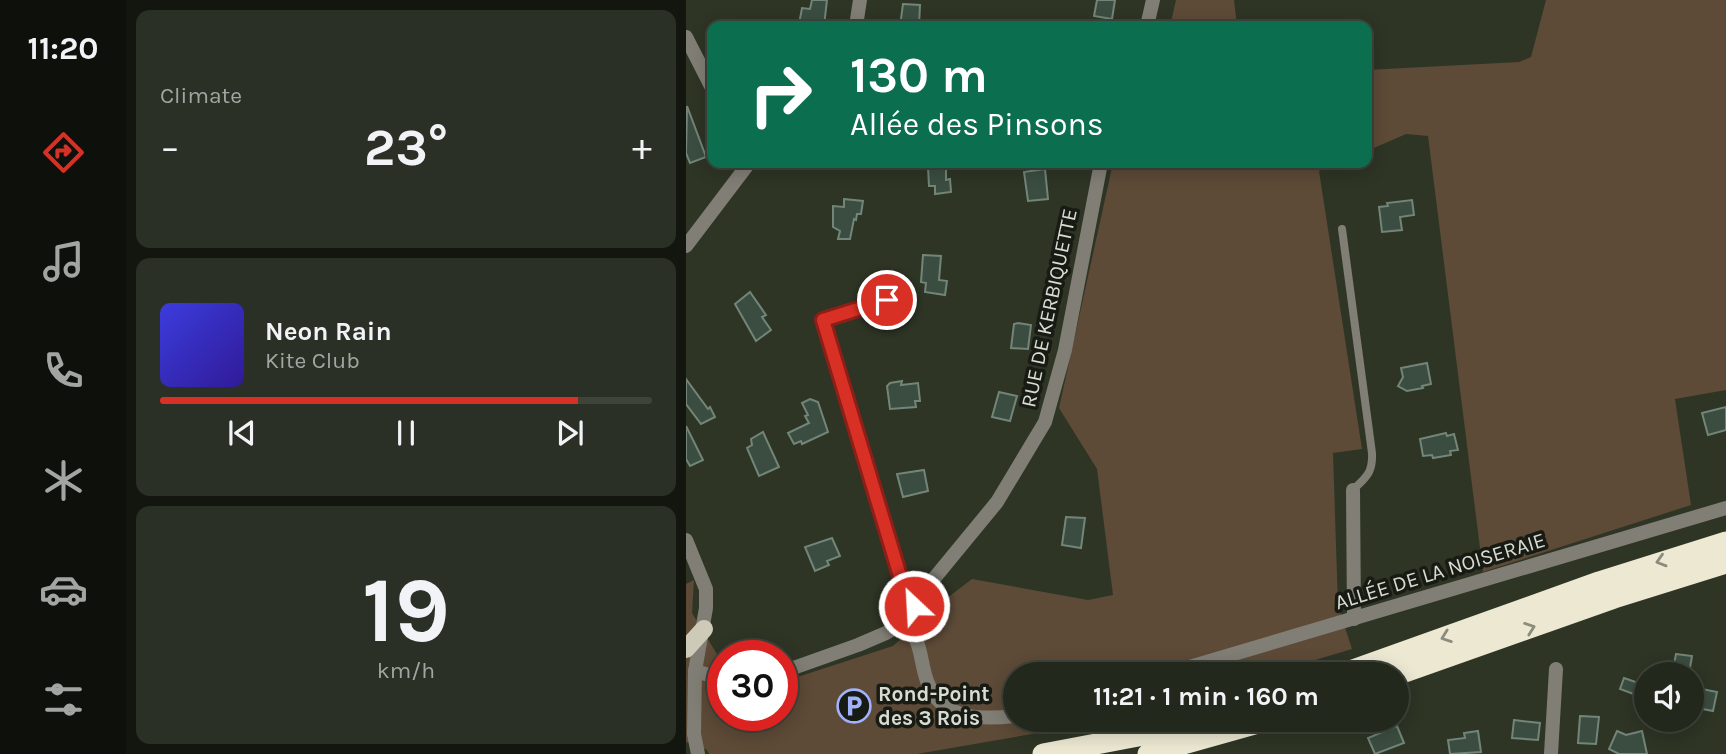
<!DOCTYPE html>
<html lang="en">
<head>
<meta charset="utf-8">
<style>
  :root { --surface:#22281c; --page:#2a3025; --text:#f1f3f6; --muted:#a2a6a3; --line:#3f443b; --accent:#d93025 }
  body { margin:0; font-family:Karla,sans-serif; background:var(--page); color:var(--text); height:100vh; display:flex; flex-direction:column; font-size:26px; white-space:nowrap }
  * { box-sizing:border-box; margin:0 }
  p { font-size:23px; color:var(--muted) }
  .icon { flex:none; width:38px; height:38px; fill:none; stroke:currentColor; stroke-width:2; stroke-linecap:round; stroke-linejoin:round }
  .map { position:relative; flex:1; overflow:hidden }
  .sheet { display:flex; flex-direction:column; gap:10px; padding:10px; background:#13160f; width:560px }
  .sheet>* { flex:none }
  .top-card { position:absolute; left:21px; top:21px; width:665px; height:147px; border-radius:14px; box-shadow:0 4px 18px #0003,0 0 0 2px var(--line); background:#0b6e4f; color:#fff; overflow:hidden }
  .fabs { position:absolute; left:948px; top:662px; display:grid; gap:14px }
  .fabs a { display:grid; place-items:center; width:70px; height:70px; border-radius:50%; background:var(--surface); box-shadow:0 4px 18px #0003,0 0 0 2px var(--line); font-size:35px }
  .speed { position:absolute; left:21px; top:640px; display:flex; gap:14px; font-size:35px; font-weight:700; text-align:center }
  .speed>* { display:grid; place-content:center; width:91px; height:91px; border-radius:50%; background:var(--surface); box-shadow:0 4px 18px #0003,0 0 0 2px var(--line); line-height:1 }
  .speed .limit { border:10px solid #d22; background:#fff; color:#111 }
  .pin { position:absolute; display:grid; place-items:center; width:60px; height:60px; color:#fff; margin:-30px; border:4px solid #fff; border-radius:50%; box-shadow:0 2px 7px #0007 }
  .me { position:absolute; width:77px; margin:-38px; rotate:335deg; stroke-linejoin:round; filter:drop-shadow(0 0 5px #0008) }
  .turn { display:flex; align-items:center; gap:24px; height:147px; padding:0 28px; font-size:32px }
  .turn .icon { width:91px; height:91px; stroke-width:2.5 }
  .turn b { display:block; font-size:49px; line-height:60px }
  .big { font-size:52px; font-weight:700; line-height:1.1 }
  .sheet .widget { flex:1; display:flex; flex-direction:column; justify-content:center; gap:10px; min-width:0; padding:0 24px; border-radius:14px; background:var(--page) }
  .sheet .dial { align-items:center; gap:0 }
  .dial b { font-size:91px; line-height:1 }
  .song { display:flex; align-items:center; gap:21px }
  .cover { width:84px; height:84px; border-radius:10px; background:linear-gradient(135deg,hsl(240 70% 55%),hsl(250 70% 35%)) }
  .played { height:7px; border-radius:4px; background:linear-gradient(90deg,var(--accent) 85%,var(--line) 85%) }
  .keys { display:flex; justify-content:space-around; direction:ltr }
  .heat { display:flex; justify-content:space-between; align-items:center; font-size:38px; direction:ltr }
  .trip { position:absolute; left:317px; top:662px; width:406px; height:70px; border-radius:35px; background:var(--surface); box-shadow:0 4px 18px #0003,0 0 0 2px var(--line); font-weight:700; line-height:70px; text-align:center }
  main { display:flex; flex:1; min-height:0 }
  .tabs { display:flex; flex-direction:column; width:126px; justify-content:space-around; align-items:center; background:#0e100b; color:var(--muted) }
  .tabs .icon { width:49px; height:49px }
  .tabs .selected { color:var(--accent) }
  .tabs b { font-size:32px; color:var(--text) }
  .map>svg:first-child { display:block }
  .green { fill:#5d4a37 }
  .building { fill:#3b4d41; stroke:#728578; stroke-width:2 }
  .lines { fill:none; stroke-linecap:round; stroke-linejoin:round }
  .lane { stroke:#807e75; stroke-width:8 }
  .street { stroke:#807e75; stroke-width:14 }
  .primary { stroke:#cecab8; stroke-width:18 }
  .highway { stroke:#ece8d2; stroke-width:21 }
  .oneway { stroke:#8d8c7c }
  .route-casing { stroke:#8d1f18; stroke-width:18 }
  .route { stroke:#d93025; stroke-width:12 }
  .labels { text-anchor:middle; stroke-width:7; stroke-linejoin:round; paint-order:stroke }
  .street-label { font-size:21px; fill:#d8ddd3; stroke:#181b14 }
  .poi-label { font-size:21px; font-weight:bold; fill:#d8ddd3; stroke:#181b14; text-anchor:start }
</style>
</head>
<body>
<main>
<nav class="tabs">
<b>11:20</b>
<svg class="icon selected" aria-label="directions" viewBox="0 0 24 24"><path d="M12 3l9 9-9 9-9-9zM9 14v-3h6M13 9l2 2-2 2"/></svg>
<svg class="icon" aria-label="music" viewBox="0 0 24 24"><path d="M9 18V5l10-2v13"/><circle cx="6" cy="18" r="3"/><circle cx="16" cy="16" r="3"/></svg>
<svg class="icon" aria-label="phone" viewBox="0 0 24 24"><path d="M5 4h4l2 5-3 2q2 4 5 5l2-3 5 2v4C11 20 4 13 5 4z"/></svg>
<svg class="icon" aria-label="climate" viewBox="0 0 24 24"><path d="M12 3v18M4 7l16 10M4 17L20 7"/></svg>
<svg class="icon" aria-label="car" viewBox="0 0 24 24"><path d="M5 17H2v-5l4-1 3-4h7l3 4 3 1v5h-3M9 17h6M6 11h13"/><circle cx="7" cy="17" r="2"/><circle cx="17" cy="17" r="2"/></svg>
<svg class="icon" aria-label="filters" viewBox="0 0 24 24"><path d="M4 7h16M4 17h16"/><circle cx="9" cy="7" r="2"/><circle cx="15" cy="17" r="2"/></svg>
</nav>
<section class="sheet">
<div class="widget"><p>Climate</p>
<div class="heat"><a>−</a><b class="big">23°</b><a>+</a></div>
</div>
<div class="widget">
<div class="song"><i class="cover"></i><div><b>Neon Rain</b><p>Kite Club</p></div></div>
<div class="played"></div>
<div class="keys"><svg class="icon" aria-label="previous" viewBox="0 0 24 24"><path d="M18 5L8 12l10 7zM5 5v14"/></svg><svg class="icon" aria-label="pause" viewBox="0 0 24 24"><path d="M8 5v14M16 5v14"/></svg><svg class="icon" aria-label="next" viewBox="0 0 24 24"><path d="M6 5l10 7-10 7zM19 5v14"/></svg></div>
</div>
<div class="widget dial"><b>19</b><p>km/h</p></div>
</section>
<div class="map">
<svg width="1040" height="754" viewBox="0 0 1040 754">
  <rect width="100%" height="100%" fill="#2e3525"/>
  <!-- green -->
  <g class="green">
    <path d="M490,0H548L551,26H484Z"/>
    <path d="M860,0H1040V390L989,399L1005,505L797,572L742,136L720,134L681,151V70L833,62L845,57Z"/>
    <path d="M427,163H652L633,171L676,449L647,453L652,606L666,649L582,674H329V719H415L375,729L231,754H23L21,750L0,742V584L8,580L6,613L37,664V716H96V682L207,646L252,605L286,579L402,600L427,595L411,469L373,408Z"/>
  </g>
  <!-- building -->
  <g class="building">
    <path d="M126,0H141L138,26H116L113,24L116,8L124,9Z"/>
    <path d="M411,0H429L426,19L408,16Z"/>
    <path d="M217,4L234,5L233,26H214Z"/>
    <path d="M1,106L20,157L4,163L0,153Z"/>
    <path d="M242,167L260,168V180L264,179L265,192L249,194V186H243Z"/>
    <path d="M359,169L362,199L342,201L338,172Z"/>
    <path d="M158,199L177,201L175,214H171L170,220L168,219L164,239H152L154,231L147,227V206L158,207Z"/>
    <path d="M726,200L728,215L714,217L716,230L696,232L693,207L702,206L701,203Z"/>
    <path d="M237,255L255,256L253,280L261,281L259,295L239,292L240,283L235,282Z"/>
    <path d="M64,292L80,315L76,317L85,330L70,341L49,304Z"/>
    <path d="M332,323L345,325L342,349L325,348L328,324Z"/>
    <path d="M741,363L745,384L736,386L737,388L721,391L712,386L717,377L715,368Z"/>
    <path d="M0,379L22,409L24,407L29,417L15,424L0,404Z"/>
    <path d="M216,381L215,385L232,383L234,401H229L230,407L204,409L201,386L204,383Z"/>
    <path d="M313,392L331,396L324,421L306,417Z"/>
    <path d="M124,399L132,402L142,432L116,444L115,441L108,444L102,433L123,423L119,416L122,415L116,403Z"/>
    <path d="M1040,407V430L1022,435L1016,413Z"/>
    <path d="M0,426L17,460L4,466L0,459Z"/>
    <path d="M77,432L93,467L73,476L61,448L66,445L65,439Z"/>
    <path d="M760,433L761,436L768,434L772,450L764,451L765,455L747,458L746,455L737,456L734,439Z"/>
    <path d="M238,470L242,491L217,497L211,474Z"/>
    <path d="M380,517L399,518L395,548L376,545Z"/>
    <path d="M146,538L154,556L141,561L143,565L129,571L119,547Z"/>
    <path d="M990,654L1006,656L1003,674H986Z"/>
    <path d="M938,678L961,686V699L934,689Z"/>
    <path d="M1006,687L1031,692L1027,711L1006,707Z"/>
    <path d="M894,716L913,717L910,744L892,743Z"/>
    <path d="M828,720L854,723L852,740L826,738Z"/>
    <path d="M711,726L718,743L689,754L682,738Z"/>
    <path d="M792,731L795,752L764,754L762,740L779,738L778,733Z"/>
    <path d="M931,731L940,735L956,731L961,754H933L923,749Z"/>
  </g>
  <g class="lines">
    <!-- lane -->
    <path class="lane" d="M656,229L686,453C687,473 680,477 667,490"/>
    <!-- street -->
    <g class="street">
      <path d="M170,26L174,0"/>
      <path d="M461,26L467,0"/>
      <path d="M0,37L26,88"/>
      <path d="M0,246L63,163"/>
      <path d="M201,301L137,320L220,596L228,606"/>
      <path d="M667,490L668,619"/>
      <path d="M0,540L20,589V608L9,671L8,734L12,754"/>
      <path d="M217,623C237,639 233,659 241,681C255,720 294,720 329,716"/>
      <path d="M9,671L37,679"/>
      <path d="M96,672L172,645L200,633L217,623L246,581L311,502L359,422L379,350L415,163"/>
      <path d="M480,674L1040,508"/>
      <path d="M865,754L870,669"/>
    </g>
    <!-- primary -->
    <path class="primary" d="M0,649L18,629"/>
    <!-- highway -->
    <g class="highway">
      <path d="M656,674L913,582L1040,542"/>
      <path d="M710,675L928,598L1040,563"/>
      <path d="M357,754L468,733L517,719"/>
      <path d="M462,754L586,719"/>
    </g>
  </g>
  <!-- one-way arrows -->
  <defs><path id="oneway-chevron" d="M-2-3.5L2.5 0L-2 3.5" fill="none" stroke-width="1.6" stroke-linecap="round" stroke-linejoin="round" transform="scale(1.75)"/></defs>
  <g class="oneway">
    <use href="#oneway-chevron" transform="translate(975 561) rotate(163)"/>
    <use href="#oneway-chevron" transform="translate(844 628) rotate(-20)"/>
    <use href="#oneway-chevron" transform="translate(760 637) rotate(160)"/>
  </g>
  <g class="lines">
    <defs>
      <path id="route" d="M201,300L137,320L220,596L228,606"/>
    </defs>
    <!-- route casing -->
    <use href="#route" class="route-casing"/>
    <!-- route -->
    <use href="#route" class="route"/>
  </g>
  <!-- icons -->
  <defs>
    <symbol id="parking-ring" viewBox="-11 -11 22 22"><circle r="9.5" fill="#181b14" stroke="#a1b2fd" stroke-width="1.5"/><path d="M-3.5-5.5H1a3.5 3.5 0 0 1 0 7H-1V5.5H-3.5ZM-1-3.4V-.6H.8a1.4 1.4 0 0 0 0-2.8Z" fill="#a1b2fd"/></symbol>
  </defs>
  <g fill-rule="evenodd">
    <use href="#parking-ring" x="149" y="687" width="38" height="38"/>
  </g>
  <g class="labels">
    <!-- street labels -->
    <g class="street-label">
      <text transform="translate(363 308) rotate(-78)" y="7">RUE DE KERBIQUETTE</text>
      <text transform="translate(754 571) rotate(-17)" y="7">ALLÉE DE LA NOISERAIE</text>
    </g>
    <!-- poi labels -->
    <g class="poi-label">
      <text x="192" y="701">Rond-Point<tspan x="192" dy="24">des 3 Rois</tspan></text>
    </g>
  </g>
</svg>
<div class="fabs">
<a><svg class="icon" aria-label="sound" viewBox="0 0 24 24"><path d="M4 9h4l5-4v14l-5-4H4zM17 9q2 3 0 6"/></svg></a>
</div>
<div class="speed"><div class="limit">30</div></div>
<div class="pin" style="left:201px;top:300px;background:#d93025"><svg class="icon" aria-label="arrive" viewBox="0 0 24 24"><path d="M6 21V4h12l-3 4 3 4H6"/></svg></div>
<svg class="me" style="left:228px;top:606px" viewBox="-20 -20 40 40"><circle r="17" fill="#d93025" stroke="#fff" stroke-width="3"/><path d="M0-11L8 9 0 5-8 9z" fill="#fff"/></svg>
<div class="trip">11:21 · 1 min · 160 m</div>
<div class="top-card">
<div class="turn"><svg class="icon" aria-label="right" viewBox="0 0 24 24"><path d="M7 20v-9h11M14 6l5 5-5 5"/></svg><div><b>130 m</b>Allée des Pinsons</div></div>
</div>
</div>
</main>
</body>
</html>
